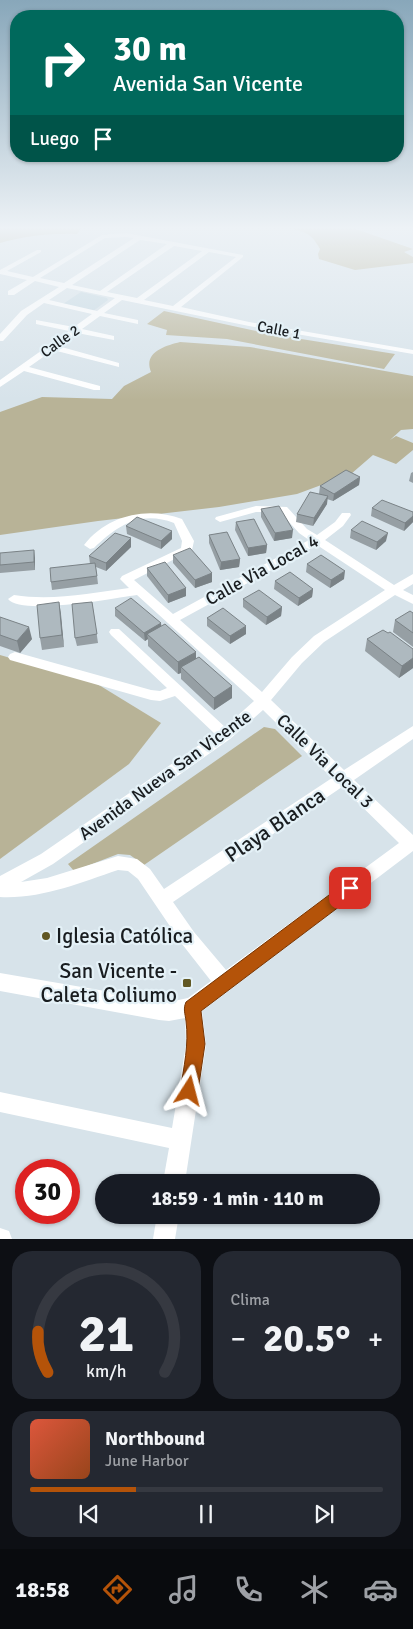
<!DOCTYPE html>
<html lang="es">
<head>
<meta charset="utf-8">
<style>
  :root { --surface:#171b24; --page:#242831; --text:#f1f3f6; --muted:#9ea1a6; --line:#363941; --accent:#b45309 }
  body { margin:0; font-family:Signika,sans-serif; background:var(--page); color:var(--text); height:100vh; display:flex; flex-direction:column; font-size:19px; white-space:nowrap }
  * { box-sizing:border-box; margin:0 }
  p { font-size:16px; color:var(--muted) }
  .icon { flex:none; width:28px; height:28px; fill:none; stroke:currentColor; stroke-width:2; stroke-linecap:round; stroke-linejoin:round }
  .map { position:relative; height:1239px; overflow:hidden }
  .panel { display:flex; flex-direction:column; gap:12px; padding:12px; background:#0d0f14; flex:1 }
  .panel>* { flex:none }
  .banner { position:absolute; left:10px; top:10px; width:394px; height:152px; border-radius:20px; box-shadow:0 1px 4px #0004; background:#00695c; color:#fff; overflow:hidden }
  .speed { position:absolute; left:15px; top:1159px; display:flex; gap:10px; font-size:25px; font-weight:700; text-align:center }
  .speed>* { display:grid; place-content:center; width:65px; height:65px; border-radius:50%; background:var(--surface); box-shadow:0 1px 4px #0004; line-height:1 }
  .speed .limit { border:8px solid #d22; background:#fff; color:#111 }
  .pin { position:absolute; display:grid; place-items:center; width:42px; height:42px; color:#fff; margin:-21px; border-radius:10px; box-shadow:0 2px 8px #0006 }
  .me { position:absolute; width:55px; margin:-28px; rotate:9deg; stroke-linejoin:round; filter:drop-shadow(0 0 4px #0008) }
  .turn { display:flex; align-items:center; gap:18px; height:105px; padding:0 20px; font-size:22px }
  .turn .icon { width:65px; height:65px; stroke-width:2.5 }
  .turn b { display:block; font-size:35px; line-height:42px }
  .then { display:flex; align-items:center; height:48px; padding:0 20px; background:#0003; gap:10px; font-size:19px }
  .big { font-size:38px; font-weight:700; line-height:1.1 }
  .panel .card { flex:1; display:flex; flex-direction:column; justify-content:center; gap:8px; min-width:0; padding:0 18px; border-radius:20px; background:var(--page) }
  .panel .dial { align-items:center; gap:0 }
  .dial svg { height:130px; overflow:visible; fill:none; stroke:var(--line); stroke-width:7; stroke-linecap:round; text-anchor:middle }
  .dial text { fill:var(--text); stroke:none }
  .song { display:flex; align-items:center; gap:15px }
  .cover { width:60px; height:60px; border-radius:8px; background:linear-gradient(135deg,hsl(10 70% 55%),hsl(20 70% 35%)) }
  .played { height:5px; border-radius:2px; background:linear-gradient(90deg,var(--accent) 30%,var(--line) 30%) }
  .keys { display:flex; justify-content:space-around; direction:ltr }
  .heat { display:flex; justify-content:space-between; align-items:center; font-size:28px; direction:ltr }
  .panel .tiles { flex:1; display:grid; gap:12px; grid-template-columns:1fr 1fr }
  .card:last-child { grid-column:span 2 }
  .trip { position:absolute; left:95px; top:1174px; width:285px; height:50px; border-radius:25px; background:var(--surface); box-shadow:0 1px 4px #0004; font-weight:700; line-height:50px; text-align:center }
  .tabs { display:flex; height:80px; justify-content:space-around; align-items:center; background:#090b0e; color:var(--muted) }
  .tabs .icon { width:35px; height:35px }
  .tabs .current { color:var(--accent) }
  .tabs b { font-size:22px; color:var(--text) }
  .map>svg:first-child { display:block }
  .built { fill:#c4d8e2 }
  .green { fill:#b8b397 }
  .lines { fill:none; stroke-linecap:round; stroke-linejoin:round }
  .minor { fill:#fff; fill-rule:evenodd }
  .wall { fill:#969fa4 }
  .shaded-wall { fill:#7a8286 }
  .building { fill:#aeb9bf; stroke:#7a8286 }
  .route { fill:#b45309; stroke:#753606 }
  .poi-dot { fill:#615824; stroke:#e4f1f7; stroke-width:2 }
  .labels { text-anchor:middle; stroke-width:4.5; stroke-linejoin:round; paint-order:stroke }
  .far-street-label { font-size:15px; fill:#191d20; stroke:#e4f1f7 }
  .street-label { font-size:18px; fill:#191d20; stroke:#e4f1f7 }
  .near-street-label { font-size:21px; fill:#191d20; stroke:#e4f1f7 }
  .near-poi-label { font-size:21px; fill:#191d20; stroke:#e4f1f7; text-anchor:start }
</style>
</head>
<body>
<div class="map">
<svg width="413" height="1239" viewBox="0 0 413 1239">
  <rect width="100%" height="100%" fill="#d7e3ea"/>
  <!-- built -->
  <path class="built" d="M81,292L107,298L108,300L93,311L63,304Z"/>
  <!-- green -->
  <g class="green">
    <path d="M0,227H82L77,234C51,233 25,236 0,243Z"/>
    <path d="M287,227H350L413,249L404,252L413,257V263L355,270L319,259L318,254L320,249C310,231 305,233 287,227Z"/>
    <path d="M164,311L270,334L395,354L384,369L227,339L166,335L167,330L147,324Z"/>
    <path d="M180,342L250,347L413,376V429L401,430L390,440L396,436L413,443V450L396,464L373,455L351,474L297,494L219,507L98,521L0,535V412L42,397L112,399L124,386L151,372C143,352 165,346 180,342Z"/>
    <path d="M0,655L94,682L161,723L129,764L0,859Z"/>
    <path d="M264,727L275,729L302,756L144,865L130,855L118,854L74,871L68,864Z"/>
  </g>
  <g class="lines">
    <!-- minor -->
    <g class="minor">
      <path d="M126,233L243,255V257L181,307L249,322L413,350V354L249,326L122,300L104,313L138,320V324L100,316L82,329L114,336V340L77,333L58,346L119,363V367L53,350L29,367L100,386V390H94L24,371L0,387V380L69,331L36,324V320L74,327L92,314L44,303L27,315L3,341H0V334L21,311L59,287L35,281L14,295H8V291L27,280L0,274V270L37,250H41V252L7,271L33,277L102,235ZM126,237L134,238L64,283L40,278L105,238ZM140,240L167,244L100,291L72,285ZM174,246L202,251L137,298L107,292ZM209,252L236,257L173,306L144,300ZM67,288L115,298L97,311L49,300Z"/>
      <path d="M256,506L287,507L307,529L317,535L335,522L342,513H350L351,515L343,526L325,540L394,585L413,574V584L403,590L413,595V604L395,595L324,642L302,663L271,700L344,770L413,726V739L354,780L413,835V851L202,1011L206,1045L185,1182H163L169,1148L0,1112V1092L172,1128L186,1045L185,1018L169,1021L159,1020L0,991V973L169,1002L188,998L211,981L182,944L138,879L128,871L118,870C79,883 42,899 0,897V876L41,854L215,734L175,696L160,701L151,700L10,660L8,657L10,654L15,652L151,690L160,691L167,688L111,635L109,632L111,629H119L225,727L254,701L137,595C115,598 20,616 8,599L14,595C53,601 91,593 129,588L120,579L122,576L181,548L182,541L174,523C140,510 117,526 94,548L90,549L84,545C107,515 148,506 182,519L194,541L192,550L134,580L173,614L309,540L299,533L280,512H256L220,522L215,519L216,517ZM317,545L385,590L314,636L292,657L262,692L180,620ZM263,710L332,778L164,889L150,869L137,859L118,856L47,878L21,882L53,864L230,739ZM342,787L399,843L226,970L194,932L173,902Z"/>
      <path d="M157,1215H179L175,1239H153Z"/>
      <path d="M0,1228L9,1231L12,1239H0Z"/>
    </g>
  </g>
  <!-- wall -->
  <g class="wall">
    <path d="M413,472V483L409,481L411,473Z"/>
    <path d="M360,477L359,485L333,501L327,499V504L313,526L296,522L297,514L319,494L320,486Z"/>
    <path d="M372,508L413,512V522L404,531L371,516Z"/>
    <path d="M261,509L292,538L274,541L261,517Z"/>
    <path d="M236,522L267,545L266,553L248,556L235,530Z"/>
    <path d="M126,526L172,531V539L161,549L127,534Z"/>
    <path d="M351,530L386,541L376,550L350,538Z"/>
    <path d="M209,535L240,559L239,567L220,570L209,543Z"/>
    <path d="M131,538V547L106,571L96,567L98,584L52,590L51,582L90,564L89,556Z"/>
    <path d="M0,553L35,558V570L0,573Z"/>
    <path d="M173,555L212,573V582L195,588L173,563Z"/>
    <path d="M307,564L344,579L330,588L306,572Z"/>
    <path d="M147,568L186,588V596L168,603L147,576Z"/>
    <path d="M275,581L313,589L312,597L298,606L274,589Z"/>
    <path d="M243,599L282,607L281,616L266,625L243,607Z"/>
    <path d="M59,602L64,647L42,650L40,638Z"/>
    <path d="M92,602L98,643L77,646L75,638Z"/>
    <path d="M115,608L161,627L196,658L232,698L214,710L181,679V673L178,674L148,646V639L145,641L115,616Z"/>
    <path d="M413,613V647L393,632L395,620Z"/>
    <path d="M0,617L32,639L20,653L0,646Z"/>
    <path d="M207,618L246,634L230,644L207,626Z"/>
    <path d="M367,639L413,649V668L399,678L365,651Z"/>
  </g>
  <!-- shaded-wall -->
  <g class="shaded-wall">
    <path d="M360,477L359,485L333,501L334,494Z"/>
    <path d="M328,496L327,504L313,526L314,518Z"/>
    <path d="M413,516V522L404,531L405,523Z"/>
    <path d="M293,530L292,538L274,541L275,533Z"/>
    <path d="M172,531V539L161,549V541Z"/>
    <path d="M388,533L386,541L376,550L377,542Z"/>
    <path d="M131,538V547L106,571V563Z"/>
    <path d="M267,545L266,553L248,556V548Z"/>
    <path d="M34,550L35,558V570L34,562Z"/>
    <path d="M240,559L239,567L220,570L221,562Z"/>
    <path d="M345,571L344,579L330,588L331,580Z"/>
    <path d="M212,573V582L195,588V580Z"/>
    <path d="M186,588V596L168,603V595Z"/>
    <path d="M313,589L312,597L298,606L299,598Z"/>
    <path d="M59,602L61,614L64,647L62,635Z"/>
    <path d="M282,607L281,616L266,625L267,617Z"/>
    <path d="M161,623L162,631L147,634L148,639L145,641L144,633Z"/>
    <path d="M246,626V634L230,644V636Z"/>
    <path d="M29,627L32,639L20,653L17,641Z"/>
    <path d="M196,652V664L181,667V673L178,674V662Z"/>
    <path d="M413,658V668L399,678L402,666Z"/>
    <path d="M232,686V698L214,710V698Z"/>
  </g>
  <!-- building -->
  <g class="building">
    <path d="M346,470L360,477L334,494L320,486Z"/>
    <path d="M310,492L328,496L314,518L297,514Z"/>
    <path d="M382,500L413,512V516L405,523L372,508Z"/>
    <path d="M279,506L293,530L275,533L261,509Z"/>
    <path d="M137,517L172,531L161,541L126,526Z"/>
    <path d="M254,519L267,545L248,548L236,522Z"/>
    <path d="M362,521L388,533L377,542L351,530Z"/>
    <path d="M227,532L240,559L221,562L209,535Z"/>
    <path d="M115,533L131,538L106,563L89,556Z"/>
    <path d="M190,548L212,573L195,580L173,555Z"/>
    <path d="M34,550V562L0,565V553Z"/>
    <path d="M321,555L345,571L331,580L307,564Z"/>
    <path d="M165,562L186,588L168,595L147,568Z"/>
    <path d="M95,563L97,576L51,582L50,568Z"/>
    <path d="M290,572L313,589L299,598L275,581Z"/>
    <path d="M259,590L282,607L267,617L243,599Z"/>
    <path d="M131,598L161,623L144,633L115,608Z"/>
    <path d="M59,602L62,635L40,638L37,605Z"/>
    <path d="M92,602L97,634L75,638L72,604Z"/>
    <path d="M223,608L246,626L230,636L207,618Z"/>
    <path d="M410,611L413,613V633L395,620Z"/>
    <path d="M0,617L29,627L17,641L0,635Z"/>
    <path d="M165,624L196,652L178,662L147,634Z"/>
    <path d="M383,630L388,633L390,632L413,649V658L402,666L367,639Z"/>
    <path d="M199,657L232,686L214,698L181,667Z"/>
  </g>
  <!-- sky -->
  <linearGradient id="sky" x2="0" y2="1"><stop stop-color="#88a7ba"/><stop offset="0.57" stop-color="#edf2f6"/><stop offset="1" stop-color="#edf2f6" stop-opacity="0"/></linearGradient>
  <rect width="413" height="400" fill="url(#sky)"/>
  <!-- route -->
  <path class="route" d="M350,881L356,883L358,888L356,894L201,1011L205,1044L198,1091L195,1097L189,1100L182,1097L180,1091C184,1067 189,1044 186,1021C185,1013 183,1009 186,1002L345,883Z"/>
  <!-- markers -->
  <g class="poi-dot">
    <circle cx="46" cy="936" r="5"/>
    <rect x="182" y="978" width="10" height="10" rx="2.5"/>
  </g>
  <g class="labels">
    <!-- far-street labels -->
    <g class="far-street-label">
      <text transform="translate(279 330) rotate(11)" y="5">Calle 1</text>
      <text transform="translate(60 341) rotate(-36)" y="5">Calle 2</text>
    </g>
    <!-- street labels -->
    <g class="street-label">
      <text transform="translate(262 570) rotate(-29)" y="6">Calle Via Local 4</text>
      <text transform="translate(325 761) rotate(44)" y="6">Calle Via Local 3</text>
      <text transform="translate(165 775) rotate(-36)" y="6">Avenida Nueva San Vicente</text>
    </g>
    <!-- near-street labels -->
    <g class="near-street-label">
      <text transform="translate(275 825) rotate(-34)" y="7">Playa Blanca</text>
    </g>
    <!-- near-poi labels -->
    <g class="near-poi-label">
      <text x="56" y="943">Iglesia Católica</text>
      <text x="177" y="978" text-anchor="end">San Vicente -<tspan x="177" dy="24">Caleta Coliumo</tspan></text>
    </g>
  </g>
</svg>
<div class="speed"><div class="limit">30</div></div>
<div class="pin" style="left:350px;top:888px;background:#d93025"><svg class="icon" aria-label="arrive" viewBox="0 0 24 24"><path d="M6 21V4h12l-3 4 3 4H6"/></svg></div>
<svg class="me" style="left:189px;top:1091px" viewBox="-20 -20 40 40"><path d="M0-17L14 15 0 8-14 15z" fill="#b45309" stroke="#fff" stroke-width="4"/></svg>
<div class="trip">18:59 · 1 min · 110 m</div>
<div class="banner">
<div class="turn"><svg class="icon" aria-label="right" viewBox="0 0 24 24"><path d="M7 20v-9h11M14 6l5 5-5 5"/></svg><div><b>30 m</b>Avenida San Vicente</div></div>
<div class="then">Luego<svg class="icon" aria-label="arrive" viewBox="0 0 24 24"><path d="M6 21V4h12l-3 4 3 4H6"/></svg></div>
</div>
</div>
<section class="panel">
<div class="tiles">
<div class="card dial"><svg viewBox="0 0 100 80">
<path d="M14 69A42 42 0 1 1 86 69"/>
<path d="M14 69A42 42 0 0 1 8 44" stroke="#b45309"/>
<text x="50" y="56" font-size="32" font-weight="700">21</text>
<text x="50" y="72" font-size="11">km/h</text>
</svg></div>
<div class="card"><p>Clima</p>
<div class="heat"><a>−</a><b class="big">20.5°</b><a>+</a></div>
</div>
<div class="card">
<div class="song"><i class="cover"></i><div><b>Northbound</b><p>June Harbor</p></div></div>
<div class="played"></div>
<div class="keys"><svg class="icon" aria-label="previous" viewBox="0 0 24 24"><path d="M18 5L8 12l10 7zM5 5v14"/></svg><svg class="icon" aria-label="pause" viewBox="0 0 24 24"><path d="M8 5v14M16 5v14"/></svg><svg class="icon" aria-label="next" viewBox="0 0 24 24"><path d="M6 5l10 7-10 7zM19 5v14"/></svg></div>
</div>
</div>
</section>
<nav class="tabs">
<b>18:58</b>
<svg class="icon current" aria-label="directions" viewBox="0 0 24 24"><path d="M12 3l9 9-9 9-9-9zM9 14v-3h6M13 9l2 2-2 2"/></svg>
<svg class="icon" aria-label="music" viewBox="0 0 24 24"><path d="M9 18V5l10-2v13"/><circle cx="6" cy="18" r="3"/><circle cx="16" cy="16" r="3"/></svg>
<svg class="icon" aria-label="phone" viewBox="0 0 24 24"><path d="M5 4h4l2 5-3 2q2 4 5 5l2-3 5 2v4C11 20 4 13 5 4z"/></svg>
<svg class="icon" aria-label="climate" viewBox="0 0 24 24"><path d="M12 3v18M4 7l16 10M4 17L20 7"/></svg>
<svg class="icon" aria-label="car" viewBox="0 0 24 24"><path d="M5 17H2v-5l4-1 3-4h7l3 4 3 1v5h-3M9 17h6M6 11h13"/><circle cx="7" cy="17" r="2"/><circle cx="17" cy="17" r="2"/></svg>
</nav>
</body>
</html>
